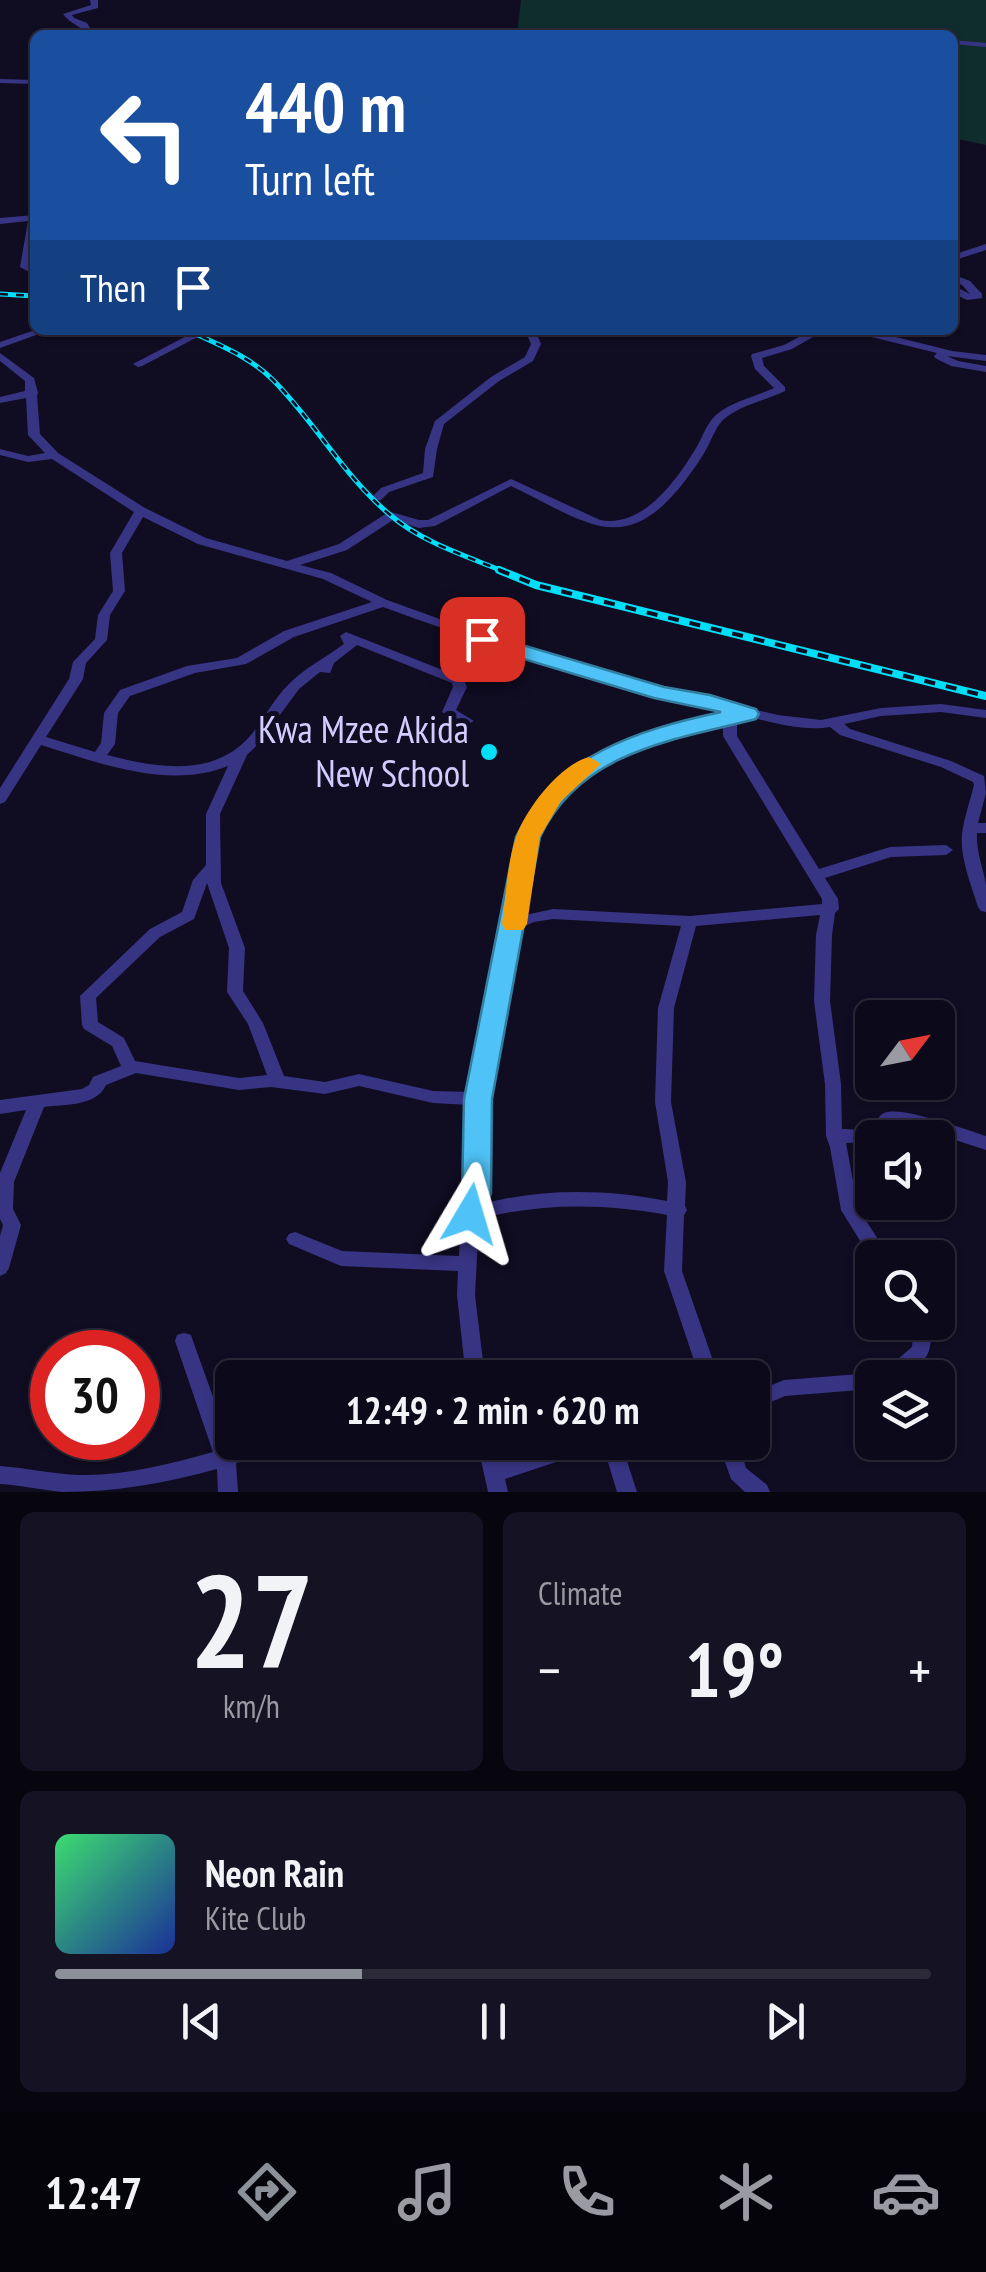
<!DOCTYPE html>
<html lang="en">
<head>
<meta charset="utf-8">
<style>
  :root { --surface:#0c091a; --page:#151223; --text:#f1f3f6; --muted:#9a9aa2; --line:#2c2a39; --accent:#8c9099 }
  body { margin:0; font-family:"PT Sans Narrow",sans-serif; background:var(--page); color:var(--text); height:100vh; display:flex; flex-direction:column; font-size:38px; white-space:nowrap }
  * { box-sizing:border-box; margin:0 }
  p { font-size:32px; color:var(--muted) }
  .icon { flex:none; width:55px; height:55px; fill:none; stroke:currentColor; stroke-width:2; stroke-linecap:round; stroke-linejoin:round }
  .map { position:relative; height:1492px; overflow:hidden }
  .sheet { display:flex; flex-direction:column; gap:20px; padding:20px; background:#07050e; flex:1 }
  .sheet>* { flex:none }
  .hud { position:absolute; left:30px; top:30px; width:928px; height:305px; border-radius:15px; box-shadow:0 2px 8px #0004,0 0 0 2px var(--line); background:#1a4fa0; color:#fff; overflow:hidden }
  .needle { width:65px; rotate:58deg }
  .buttons { position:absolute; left:855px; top:1000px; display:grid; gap:20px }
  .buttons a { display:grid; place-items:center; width:100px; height:100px; border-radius:15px; background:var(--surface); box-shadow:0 2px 8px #0004,0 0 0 2px var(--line); font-size:50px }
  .speed { position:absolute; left:30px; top:1330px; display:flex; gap:20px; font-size:50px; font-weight:700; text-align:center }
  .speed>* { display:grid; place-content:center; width:130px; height:130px; border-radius:50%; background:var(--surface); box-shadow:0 2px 8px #0004,0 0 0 2px var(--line); line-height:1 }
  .speed .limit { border:15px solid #d22; background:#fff; color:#111 }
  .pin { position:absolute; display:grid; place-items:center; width:85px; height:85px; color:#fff; margin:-42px; border-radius:20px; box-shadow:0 5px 15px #0006 }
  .me { position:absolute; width:110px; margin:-55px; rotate:7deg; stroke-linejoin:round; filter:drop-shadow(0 0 8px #0008) }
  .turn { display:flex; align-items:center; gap:35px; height:210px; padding:0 50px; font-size:45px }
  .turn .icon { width:130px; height:130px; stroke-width:2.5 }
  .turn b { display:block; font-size:70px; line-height:85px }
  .then { display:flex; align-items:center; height:95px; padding:0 50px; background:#0003; gap:20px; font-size:38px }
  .big { font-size:75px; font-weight:600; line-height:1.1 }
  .sheet .tile { flex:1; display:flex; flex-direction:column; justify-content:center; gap:15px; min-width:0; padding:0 35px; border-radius:15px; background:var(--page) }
  .sheet .dial { align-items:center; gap:0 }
  .dial b { font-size:130px; line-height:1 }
  .song { display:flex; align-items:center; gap:30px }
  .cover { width:120px; height:120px; border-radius:15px; background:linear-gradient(135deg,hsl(140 70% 55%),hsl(230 70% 35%)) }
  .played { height:10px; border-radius:5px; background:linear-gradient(90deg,var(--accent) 35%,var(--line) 35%) }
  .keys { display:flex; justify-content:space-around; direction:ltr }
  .heat { display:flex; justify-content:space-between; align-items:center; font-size:55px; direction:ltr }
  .sheet .tiles { flex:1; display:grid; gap:20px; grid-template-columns:1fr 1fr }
  .tile:last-child { grid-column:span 2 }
  .trip { position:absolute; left:215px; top:1360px; width:555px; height:100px; border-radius:15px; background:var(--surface); box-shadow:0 2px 8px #0004,0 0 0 2px var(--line); font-weight:600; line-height:100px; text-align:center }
  .tab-bar { display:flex; height:160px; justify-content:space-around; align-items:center; background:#05040a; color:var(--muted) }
  .tab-bar .icon { width:70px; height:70px }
  .tab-bar .current { color:var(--accent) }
  .tab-bar b { font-size:45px; color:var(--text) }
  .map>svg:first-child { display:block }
  .green { fill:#0f2d2c }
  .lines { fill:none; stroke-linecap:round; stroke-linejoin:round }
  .minor { fill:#383484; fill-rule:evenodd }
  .rail-far1-casing { stroke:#00def8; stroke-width:5 }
  .rail-casing { stroke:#00def8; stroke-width:8 }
  .rail-far1 { stroke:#100c22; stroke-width:2.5; stroke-dasharray:8; stroke-linecap:butt }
  .rail { stroke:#100c22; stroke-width:4; stroke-dasharray:11; stroke-linecap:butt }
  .route { fill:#4fc3f7; stroke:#337fa1; stroke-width:2.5 }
  .slow { fill:#f59e0b }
  .poi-dot { fill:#00def8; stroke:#100c22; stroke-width:4 }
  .labels { text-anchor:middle; stroke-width:10; stroke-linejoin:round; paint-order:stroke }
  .poi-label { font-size:38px; fill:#d3cdff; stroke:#100c22; text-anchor:end }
</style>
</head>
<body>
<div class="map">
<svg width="986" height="1492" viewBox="0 0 986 1492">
  <rect width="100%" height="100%" fill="#100c22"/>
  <!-- green -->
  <path class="green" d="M521,0H986V145L953,138L952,35H517Z"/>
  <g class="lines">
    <!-- minor -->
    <g class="minor">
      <path d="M90,0H98V8L72,15L74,18L87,23L94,35H86C80,24 70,24 63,14L91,5Z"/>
      <path d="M952,40L986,43V47L952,44Z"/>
      <path d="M0,79L35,80V84L0,83Z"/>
      <path d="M35,215V235L30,266L35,268V275L20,267L28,221L0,224V218Z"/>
      <path d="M986,244V250L952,261V255Z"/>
      <path d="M952,274L970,281L982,294V298L967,300L952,293V285L970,294L962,285L952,281Z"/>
      <path d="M35,330H50L0,348V342Z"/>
      <path d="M198,330H211L142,366L138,367L133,364Z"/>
      <path d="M525,330H535L541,344L533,361L499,381L444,424L437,449L433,477L389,492L381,500H373L371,498L381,488L423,473L425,449L435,421L491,377L525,357L531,344Z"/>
      <path d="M711,330H728L723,333L712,332Z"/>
      <path d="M812,330H825L792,349L762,358L764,366L785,387V391C765,401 738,405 722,421C715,429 712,439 707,448C702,457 696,466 690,474C627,561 590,524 511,486L435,526L419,528L393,520L347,550L300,565L331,573L387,600L487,636L665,689L778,715L821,720L881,708L941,704L986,710V718L941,712L881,716L844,724L850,729L951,761L984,776L986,793L978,823H986V833H977C976,852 983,867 986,885C986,894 986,904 986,912L981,911L978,907C971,884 960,859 962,834C964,818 970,801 974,785L973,782L941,767L840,735L830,727C803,732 771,722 745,716L737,725V736L819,869L890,847L946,845L953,850L946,855L891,857L825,878L838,899L839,909L835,913L832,935L830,1001L841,1084L842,1129C852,1129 866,1132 873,1125C877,1122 879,1115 884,1113C900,1105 967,1130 986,1136V1150L921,1129L892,1125L884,1137L872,1138V1142L846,1143L858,1208L890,1258H872V1260L841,1210L830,1147L826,1136L825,1084L814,1001L816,935L820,915L696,926L674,1008L671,1102L686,1182L685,1206L687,1210L684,1215L682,1271L719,1378H700L664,1271L667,1215C605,1203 539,1203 479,1219L475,1295L485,1378H466L457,1295L458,1271L341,1266L289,1244L286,1239L289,1234L295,1232L342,1251L459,1256L461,1214L468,1193L470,1105L433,1103L359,1086L325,1094L271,1087L239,1090L136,1073L106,1085C96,1107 64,1104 44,1107L14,1182L13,1209L21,1225L9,1268L6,1273L0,1276V1236L3,1225L0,1219V1173L26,1110L0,1114V1100L82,1089L89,1085L93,1077L121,1066L112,1046L84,1029L82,1025L80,996L150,929L182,912L193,880L206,865V814L228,766C169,790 99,763 41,745L5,802L0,804V788L69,679L73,662L95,639L98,615L113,591L110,553L134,512L52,459L28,462L0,455V449L28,456L45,453L28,435L26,398L0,403V397L25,391V381L0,361V353L34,378L38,393L37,395L40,434L58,453L145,508L206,538L287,561L339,544L387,513L391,512L419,520H428L511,479L600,520C643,528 676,481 696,448C703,437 706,424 716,415C732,401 755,397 774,388L755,369L751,356L752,354L784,345ZM143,517L198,544L323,579L372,602L284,631L237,658L187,666L120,690L104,713L101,743L95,752L46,737L83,679L86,663L107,640L110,615L125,591L122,553ZM383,607C498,649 614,686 733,713L666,727L588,759L547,793L521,837L471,1092L433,1091L359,1074L325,1082L284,1076L263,1023L243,991L245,948L221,883L220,814L247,755L260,742L299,689L320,672L330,673L334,663L357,645L452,683L453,687L442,712L467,725L474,721L456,710L467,687L463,678L346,632L340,636L344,644C325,658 304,668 288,685C273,700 264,719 251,735C215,778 156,768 107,755L115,744L118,713L130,696L195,673L246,664L294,637ZM723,724V736L822,899V904L690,916L553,909L521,916L535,837L557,799L598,765L674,734ZM207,883L229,948L227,992L248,1024L267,1075L239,1078L135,1061L124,1038L98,1022L96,998L160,937L194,919ZM553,919L681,926L658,1008L655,1102L668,1182L667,1201C607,1189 542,1188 482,1204L486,1193V1099L518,929L534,922Z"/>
      <path d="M850,330H868L952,351L986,355V361L947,356L958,361L986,366V372L951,366L935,358L934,356L937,353L851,332Z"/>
      <path d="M914,1322H932C930,1358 931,1354 904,1378H881L883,1372L912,1347Z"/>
      <path d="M184,1333L191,1335L193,1341L231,1447L246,1442H292L290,1448L283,1451L236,1463L238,1492H218L217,1469C166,1483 116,1492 62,1492C41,1490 21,1485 0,1484V1466C27,1468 53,1474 80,1475C125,1476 170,1464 213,1452L175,1341L177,1335Z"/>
      <path d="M872,1373L880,1378H872V1389L785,1396L752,1410V1393L784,1380Z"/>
      <path d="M477,1442H497L501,1462L559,1443L665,1442L663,1448L626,1458L637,1492H617L607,1459L559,1461L505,1479L508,1492H488Z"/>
      <path d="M718,1442H738L746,1468L767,1485L770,1492H745L731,1479Z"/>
    </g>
    <defs>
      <g id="rail-far1">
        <path d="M0,294L35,296"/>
        <path d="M187,330C217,344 249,356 273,380C315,422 343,475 389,514C421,542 466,556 505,572"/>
      </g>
      <path id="rail" d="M499,570L536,585L986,696"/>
    </defs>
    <!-- rail-far1 casing -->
    <use href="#rail-far1" class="rail-far1-casing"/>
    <!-- rail casing -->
    <use href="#rail" class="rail-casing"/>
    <!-- rail-far1 -->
    <use href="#rail-far1" class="rail-far1"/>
    <!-- rail -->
    <use href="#rail" class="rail"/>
  </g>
  <!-- route -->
  <path class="route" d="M482,633L664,687L710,695L756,709L759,714L756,719C674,740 580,751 540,837L492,1099L491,1193L480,1223L470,1226L459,1223L455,1214L462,1193L464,1099L516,837C556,755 637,730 721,712L654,698L474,644L471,639L474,635Z"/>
  <!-- slow -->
  <path class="slow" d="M589,757L601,764L561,801L540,837L527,924L523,930H505L502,924C506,897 507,863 516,837C526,809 559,765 589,757Z"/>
  <!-- markers -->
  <circle class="poi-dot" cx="489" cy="752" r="10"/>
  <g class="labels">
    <!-- poi labels -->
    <g class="poi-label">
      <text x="469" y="743">Kwa Mzee Akida<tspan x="469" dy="44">New School</tspan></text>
    </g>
  </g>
</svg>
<div class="buttons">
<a><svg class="needle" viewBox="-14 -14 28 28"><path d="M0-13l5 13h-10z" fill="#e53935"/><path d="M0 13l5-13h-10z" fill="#9a9aa2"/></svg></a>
<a><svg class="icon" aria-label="sound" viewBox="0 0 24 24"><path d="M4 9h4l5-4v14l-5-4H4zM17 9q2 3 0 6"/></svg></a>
<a><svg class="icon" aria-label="search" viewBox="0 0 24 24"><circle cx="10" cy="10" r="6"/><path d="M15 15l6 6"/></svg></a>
<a><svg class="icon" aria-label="layers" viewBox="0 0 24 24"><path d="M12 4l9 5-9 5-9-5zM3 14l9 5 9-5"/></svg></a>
</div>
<div class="speed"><div class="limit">30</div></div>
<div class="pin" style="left:482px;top:639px;background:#d93025"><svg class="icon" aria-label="arrive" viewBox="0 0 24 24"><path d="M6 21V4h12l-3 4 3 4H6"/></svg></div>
<svg class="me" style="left:470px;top:1214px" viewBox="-20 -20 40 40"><path d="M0-17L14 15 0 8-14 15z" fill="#4fc3f7" stroke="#fff" stroke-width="4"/></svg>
<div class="trip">12:49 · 2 min · 620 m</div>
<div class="hud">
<div class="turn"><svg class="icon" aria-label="left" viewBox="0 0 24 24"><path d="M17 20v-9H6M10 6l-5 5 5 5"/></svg><div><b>440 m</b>Turn left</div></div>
<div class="then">Then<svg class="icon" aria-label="arrive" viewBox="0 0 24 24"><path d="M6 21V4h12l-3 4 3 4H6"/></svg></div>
</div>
</div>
<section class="sheet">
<div class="tiles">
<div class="tile dial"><b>27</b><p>km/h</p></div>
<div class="tile"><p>Climate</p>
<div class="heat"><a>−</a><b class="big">19°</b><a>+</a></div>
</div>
<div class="tile">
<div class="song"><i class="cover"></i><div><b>Neon Rain</b><p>Kite Club</p></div></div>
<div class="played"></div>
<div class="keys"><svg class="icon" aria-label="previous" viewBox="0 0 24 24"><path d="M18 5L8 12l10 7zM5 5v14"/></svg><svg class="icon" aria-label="pause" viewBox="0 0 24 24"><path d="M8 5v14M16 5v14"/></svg><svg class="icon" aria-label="next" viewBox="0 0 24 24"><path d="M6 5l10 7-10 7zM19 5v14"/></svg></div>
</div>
</div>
</section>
<nav class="tab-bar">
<b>12:47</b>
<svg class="icon current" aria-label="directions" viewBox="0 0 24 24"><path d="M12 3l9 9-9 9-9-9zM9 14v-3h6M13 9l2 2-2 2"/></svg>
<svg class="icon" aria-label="music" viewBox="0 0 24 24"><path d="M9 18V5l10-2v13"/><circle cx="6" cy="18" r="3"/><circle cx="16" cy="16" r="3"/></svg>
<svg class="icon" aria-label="phone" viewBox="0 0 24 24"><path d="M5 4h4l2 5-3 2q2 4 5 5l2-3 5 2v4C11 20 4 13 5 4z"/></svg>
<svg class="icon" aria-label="climate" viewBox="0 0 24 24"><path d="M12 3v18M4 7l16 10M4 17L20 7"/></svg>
<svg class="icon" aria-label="car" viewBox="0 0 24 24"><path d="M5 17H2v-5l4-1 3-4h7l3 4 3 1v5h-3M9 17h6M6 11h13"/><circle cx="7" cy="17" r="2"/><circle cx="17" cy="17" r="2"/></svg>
</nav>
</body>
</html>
